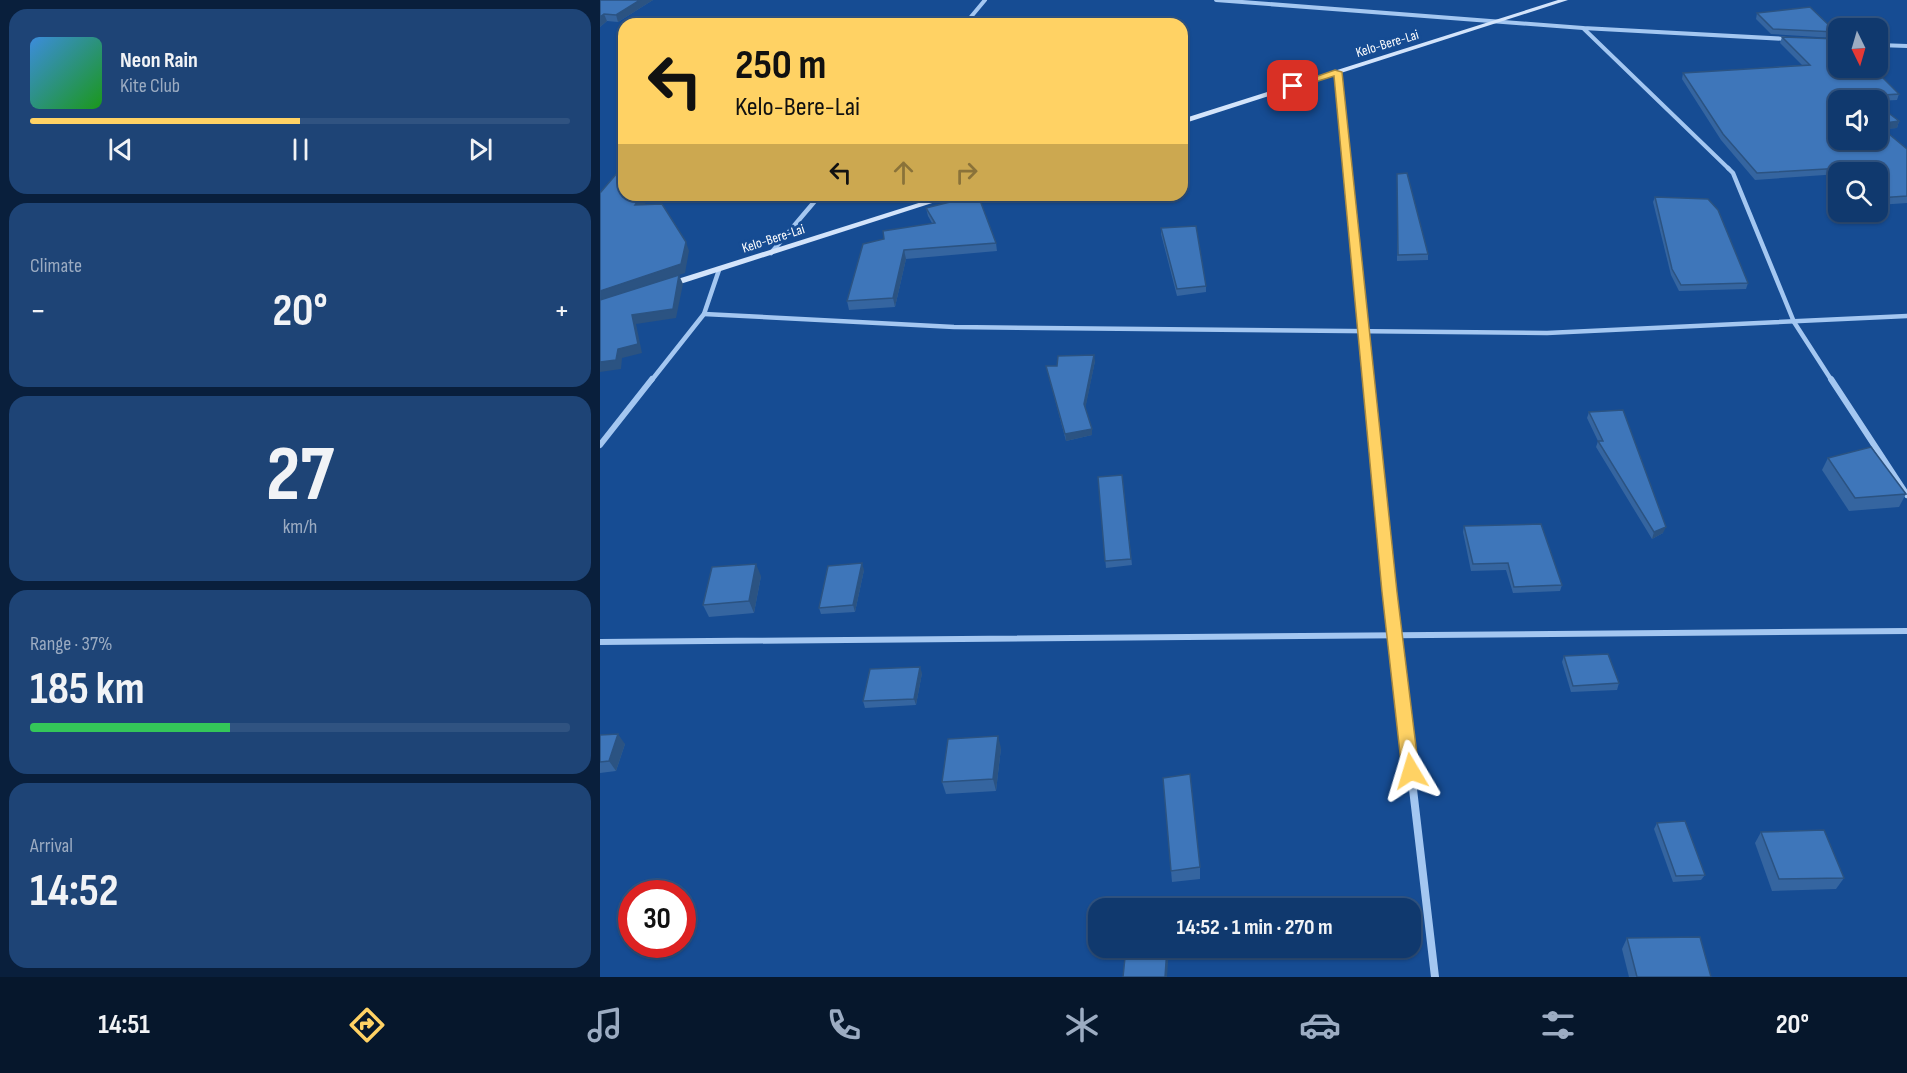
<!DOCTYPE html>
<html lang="en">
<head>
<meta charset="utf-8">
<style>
  :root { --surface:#10396e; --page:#1e4476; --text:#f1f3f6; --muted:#9cacc2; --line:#305381; --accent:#ffd264 }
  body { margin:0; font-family:"Sofia Sans Condensed",sans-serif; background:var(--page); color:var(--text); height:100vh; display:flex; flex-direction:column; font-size:22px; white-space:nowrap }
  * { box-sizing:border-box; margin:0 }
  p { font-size:20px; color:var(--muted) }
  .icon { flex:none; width:33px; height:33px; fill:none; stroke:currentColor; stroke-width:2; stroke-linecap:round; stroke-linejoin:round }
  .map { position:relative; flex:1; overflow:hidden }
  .sheet { display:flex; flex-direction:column; gap:9px; padding:9px; background:#091f3c; width:600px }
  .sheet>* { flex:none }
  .guide { position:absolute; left:18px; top:18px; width:570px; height:183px; border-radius:18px; box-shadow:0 2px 4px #0004,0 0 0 2px var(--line); background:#ffd264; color:#111; overflow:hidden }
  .needle { width:39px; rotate:175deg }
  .controls { position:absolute; left:1228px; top:18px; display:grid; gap:12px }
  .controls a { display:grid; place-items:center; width:60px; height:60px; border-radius:12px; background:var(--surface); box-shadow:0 2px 4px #0004,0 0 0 2px var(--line); font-size:30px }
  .speed { position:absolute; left:18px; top:880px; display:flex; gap:12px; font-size:30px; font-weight:700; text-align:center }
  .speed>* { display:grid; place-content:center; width:78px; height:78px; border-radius:50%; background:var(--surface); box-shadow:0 2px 4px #0004,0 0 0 2px var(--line); line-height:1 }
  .speed .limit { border:9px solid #d22; background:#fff; color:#111 }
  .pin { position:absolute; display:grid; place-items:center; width:51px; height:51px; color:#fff; margin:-26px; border-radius:12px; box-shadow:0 3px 9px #0006 }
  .me { position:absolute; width:66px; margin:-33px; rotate:353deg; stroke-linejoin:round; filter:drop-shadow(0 0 4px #0008) }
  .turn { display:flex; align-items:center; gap:21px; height:126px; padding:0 18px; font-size:27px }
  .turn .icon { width:78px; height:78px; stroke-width:2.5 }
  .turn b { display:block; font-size:42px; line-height:51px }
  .lanes { display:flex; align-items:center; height:57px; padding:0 18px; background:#0003; justify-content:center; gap:30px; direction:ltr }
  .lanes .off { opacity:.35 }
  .big { font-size:45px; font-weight:700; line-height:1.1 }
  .sheet .widget { flex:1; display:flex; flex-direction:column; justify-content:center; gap:9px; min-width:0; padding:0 21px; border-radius:18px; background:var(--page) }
  .sheet .dial { align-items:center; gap:0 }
  .dial b { font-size:78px; line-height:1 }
  .song { display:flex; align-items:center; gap:18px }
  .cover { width:72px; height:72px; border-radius:9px; background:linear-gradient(135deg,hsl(210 70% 55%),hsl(120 70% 35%)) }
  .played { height:6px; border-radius:3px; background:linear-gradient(90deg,var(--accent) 50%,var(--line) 50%) }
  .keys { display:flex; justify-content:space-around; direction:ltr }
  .heat { display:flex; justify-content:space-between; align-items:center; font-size:33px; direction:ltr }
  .charge { height:9px; border-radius:4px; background:linear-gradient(90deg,#34c759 37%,var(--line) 0) }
  .trip { position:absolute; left:488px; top:898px; width:333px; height:60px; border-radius:18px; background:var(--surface); box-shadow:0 2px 4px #0004,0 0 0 2px var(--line); font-weight:700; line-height:60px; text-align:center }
  .tabs { display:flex; height:96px; justify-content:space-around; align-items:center; background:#06172c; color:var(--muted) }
  .tabs .icon { width:42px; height:42px }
  .tabs .on { color:var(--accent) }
  .tabs b { font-size:27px; color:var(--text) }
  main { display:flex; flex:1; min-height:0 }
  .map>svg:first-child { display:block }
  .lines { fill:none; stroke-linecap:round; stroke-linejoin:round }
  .street-far3 { stroke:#a4c7f1; stroke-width:4 }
  .street-far2 { stroke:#a4c7f1; stroke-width:4.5 }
  .street-far1 { stroke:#a4c7f1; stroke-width:6 }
  .street { stroke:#a4c7f1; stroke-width:8 }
  .secondary { fill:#d3e4fb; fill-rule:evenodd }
  .wall { fill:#3565a0 }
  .shaded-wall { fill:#2b5382 }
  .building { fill:#3e76ba; stroke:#2b5382; stroke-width:1.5 }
  .route { fill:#ffd264; stroke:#a68841; stroke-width:1.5 }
  .labels { text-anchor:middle; stroke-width:6; stroke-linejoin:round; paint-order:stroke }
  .far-street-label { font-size:14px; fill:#fff; stroke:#164c93 }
</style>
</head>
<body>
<main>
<section class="sheet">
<div class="widget">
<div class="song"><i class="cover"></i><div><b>Neon Rain</b><p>Kite Club</p></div></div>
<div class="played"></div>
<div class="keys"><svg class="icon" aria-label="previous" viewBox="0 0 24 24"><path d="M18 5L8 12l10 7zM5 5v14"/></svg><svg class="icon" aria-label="pause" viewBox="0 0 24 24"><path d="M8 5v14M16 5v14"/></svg><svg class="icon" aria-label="next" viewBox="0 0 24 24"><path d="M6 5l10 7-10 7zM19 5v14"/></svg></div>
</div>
<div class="widget"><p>Climate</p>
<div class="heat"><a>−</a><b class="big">20°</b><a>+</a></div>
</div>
<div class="widget dial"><b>27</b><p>km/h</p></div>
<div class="widget"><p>Range · 37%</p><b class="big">185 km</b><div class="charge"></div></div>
<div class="widget"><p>Arrival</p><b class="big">14:52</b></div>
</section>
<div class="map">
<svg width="1307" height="977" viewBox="0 0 1307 977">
  <rect width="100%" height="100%" fill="#164c93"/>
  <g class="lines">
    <!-- street-far3 -->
    <g class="street-far3">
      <path d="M616,0L983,28L1187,39"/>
      <path d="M365,24L385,0"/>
      <path d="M983,28L1129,169"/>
      <path d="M1278,45L1307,46"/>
      <path d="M738,72L748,169"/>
    </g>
    <!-- street-far2 -->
    <g class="street-far2">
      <path d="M748,168L769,381"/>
      <path d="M1128,168L1133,173L1194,322L1232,381"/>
      <path d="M171,253L220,195"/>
      <path d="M104,314L354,327L947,333L1307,316"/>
      <path d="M51,381L104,314L119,270"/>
    </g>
    <!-- street-far1 -->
    <g class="street-far1">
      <path d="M769,379L796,645"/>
      <path d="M1231,379L1307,495"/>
      <path d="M0,445L52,379"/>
      <path d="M0,642L1307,631"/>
    </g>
    <!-- street -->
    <path class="street" d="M796,644L835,977"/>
    <!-- secondary -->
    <g class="secondary">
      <path d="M958,0H968L582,124V119Z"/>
      <path d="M344,195H357L71,287H65L63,285L65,283Z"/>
    </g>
  </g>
  <!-- wall -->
  <g class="wall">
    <path d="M0,0H53L18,22L7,21L0,27Z"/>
    <path d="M1157,13L1236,32L1234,38L1171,34L1156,19Z"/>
    <path d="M1182,37L1299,94L1297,100L1278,101V100H1239L1278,105L1299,121L1297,128L1283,129L1307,149V203L1278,205V172H1239V174L1155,180L1121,140L1082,79L1083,73L1202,65L1180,43Z"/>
    <path d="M797,174L828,254V260L797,261Z"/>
    <path d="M1055,197L1148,283L1146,289L1079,291L1071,275L1053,202Z"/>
    <path d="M326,208L396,243L397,251L306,259L295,307L249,310L247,301L284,239L332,223L328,216Z"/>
    <path d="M561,228L606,286V292L577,296L561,234Z"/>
    <path d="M495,361L485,408L492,435L466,441L446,366H457Z"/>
    <path d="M989,412L1063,533L1052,539L996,447L998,441L987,418Z"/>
    <path d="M1228,458L1306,494L1299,507L1249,511L1222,470Z"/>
    <path d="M522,475L532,565L506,568L498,477Z"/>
    <path d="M864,526L962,585L960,591L913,593L906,570L871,571L863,532Z"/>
    <path d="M264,570L255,612L221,614L219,608Z"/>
    <path d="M161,576L154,613L109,617L103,605Z"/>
    <path d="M964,656L1019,683L1017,690L971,692L962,662Z"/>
    <path d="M322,673L316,705L265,708L263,701Z"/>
    <path d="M0,735L25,744L16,771L0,773Z"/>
    <path d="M401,748L396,791L346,794L342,782Z"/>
    <path d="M563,778L600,867V879L572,882Z"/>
    <path d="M1057,823L1105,875L1101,880L1073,882L1054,829Z"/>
    <path d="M1161,832L1244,878L1236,889L1172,891L1155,843Z"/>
    <path d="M1027,938L1111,977H1029L1022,949Z"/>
  </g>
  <!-- shaded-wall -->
  <g class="shaded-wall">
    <path d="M40,0H53L18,22L16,15Z"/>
    <path d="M4,14L7,21L0,27V17Z"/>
    <path d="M1299,121L1297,128L1278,130V124Z"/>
    <path d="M42,195H52L38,213L35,205Z"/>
    <path d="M86,242L89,251L85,273L0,301V291Z"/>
    <path d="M304,250L306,259L295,307L293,298Z"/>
    <path d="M79,275L83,284L76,318L36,324L42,353L22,358L21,369L0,372V362L32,315Z"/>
    <path d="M494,355L495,361L485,410L484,404Z"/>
    <path d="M492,429V435L466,441L465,434Z"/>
    <path d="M1066,527L1063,533L1052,539L1054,532Z"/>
    <path d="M262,563L264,570L255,612L253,605Z"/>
    <path d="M156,564L161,576L154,613L149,601Z"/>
    <path d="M320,667L322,673L316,705L314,699Z"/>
    <path d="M18,734L25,744L16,771L9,761Z"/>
    <path d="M398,736L401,748L396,791L393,779Z"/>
    <path d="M567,948H569L567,977H565Z"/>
  </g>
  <!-- building -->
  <g class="building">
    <path d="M0,0H40L16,15L4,14L0,17Z"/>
    <path d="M1210,7L1236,32L1173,29L1157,13Z"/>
    <path d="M1182,37L1239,39V68H1273L1299,94L1266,96L1272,100H1239V140H1278V125L1307,149V196L1278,198V172H1248L1243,168L1157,173L1123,134L1083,73L1210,65Z"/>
    <path d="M1278,105L1299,121L1278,124Z"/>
    <path d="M24,165V195H42L35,205L62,204L86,242L81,264L0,291V193Z"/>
    <path d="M807,173L828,254L798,255L797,174Z"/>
    <path d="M378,195L396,243L304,250L293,298L247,301L263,244L284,239L283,231L335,223L326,208Z"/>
    <path d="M1055,197L1108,199L1118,210L1148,283L1081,285L1072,269Z"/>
    <path d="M596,226L606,286L577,289L561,228Z"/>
    <path d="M79,275L73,309L32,315L38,344L18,349L16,360L0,362V300Z"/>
    <path d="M494,355L484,404L492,429L465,434L446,366H457L458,356Z"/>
    <path d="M1023,410L1066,527L1054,532L998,441H1003L989,412Z"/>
    <path d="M1271,447L1306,494L1255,498L1228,458Z"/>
    <path d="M522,475L531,559L505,561L498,477Z"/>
    <path d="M941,524L962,585L914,587L908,563L873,564L864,526Z"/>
    <path d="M262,563L253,605L219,608L228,566Z"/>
    <path d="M156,564L149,601L103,605L112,567Z"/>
    <path d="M1008,654L1019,683L973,686L964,656Z"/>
    <path d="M320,667L314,699L263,701L270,669Z"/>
    <path d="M18,734L9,761L0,762V735Z"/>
    <path d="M398,736L393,779L342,782L348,739Z"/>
    <path d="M590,774L600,867L571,871L563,778Z"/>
    <path d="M1085,821L1105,875L1076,876L1057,823Z"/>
    <path d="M1224,830L1244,878L1179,879L1161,832Z"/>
    <path d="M1100,937L1111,977H1037L1027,938Z"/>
    <path d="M526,948H567L565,977H523Z"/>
  </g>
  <!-- route -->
  <path class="route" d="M735,70L742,72L797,592L819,771L817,777L811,779L805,777L802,771L782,592L734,76L693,89L689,86Z"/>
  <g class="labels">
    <!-- far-street labels -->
    <g class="far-street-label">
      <text transform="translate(787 43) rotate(-17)" y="5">Kelo-Bere-Lai</text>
      <text transform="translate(173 238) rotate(-18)" y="5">Kelo-Bere-Lai</text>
    </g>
  </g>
</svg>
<div class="controls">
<a><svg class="needle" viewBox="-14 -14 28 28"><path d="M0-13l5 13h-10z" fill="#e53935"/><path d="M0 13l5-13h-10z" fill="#9cacc2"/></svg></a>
<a><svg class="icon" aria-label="sound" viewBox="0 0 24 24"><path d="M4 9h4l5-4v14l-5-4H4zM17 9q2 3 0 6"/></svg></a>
<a><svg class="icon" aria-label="search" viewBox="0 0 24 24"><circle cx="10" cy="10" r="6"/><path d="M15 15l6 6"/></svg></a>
</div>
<div class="speed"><div class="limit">30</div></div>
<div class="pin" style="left:693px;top:86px;background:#d93025"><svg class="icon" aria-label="arrive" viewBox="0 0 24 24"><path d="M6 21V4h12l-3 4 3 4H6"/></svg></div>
<svg class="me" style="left:811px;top:771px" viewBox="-20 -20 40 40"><path d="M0-17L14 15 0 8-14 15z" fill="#ffd264" stroke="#fff" stroke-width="4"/></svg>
<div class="trip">14:52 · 1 min · 270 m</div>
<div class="guide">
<div class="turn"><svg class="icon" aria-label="left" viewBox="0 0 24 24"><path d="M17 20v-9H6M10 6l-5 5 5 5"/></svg><div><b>250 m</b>Kelo-Bere-Lai</div></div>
<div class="lanes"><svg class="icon" aria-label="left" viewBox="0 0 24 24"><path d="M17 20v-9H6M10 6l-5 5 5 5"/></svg><svg class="icon off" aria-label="ahead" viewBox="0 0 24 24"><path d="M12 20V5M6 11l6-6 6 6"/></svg><svg class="icon off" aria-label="right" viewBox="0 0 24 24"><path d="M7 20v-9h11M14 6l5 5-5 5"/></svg></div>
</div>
</div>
</main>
<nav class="tabs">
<b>14:51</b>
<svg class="icon on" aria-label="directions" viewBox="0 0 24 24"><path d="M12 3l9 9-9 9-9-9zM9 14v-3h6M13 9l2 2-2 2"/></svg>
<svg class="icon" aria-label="music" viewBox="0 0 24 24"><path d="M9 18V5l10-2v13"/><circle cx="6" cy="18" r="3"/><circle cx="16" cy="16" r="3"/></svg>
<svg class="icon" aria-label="phone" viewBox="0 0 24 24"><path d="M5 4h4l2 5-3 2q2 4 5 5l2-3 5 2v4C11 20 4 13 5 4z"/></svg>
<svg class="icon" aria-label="climate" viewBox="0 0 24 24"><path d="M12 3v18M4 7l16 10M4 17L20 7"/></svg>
<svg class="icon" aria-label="car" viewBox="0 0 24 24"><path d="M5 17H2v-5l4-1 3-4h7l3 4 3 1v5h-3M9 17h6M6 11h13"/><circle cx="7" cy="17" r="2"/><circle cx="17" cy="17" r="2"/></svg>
<svg class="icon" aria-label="filters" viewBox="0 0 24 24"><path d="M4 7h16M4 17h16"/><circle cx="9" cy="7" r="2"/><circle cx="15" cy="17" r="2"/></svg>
<b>20°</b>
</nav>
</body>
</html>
